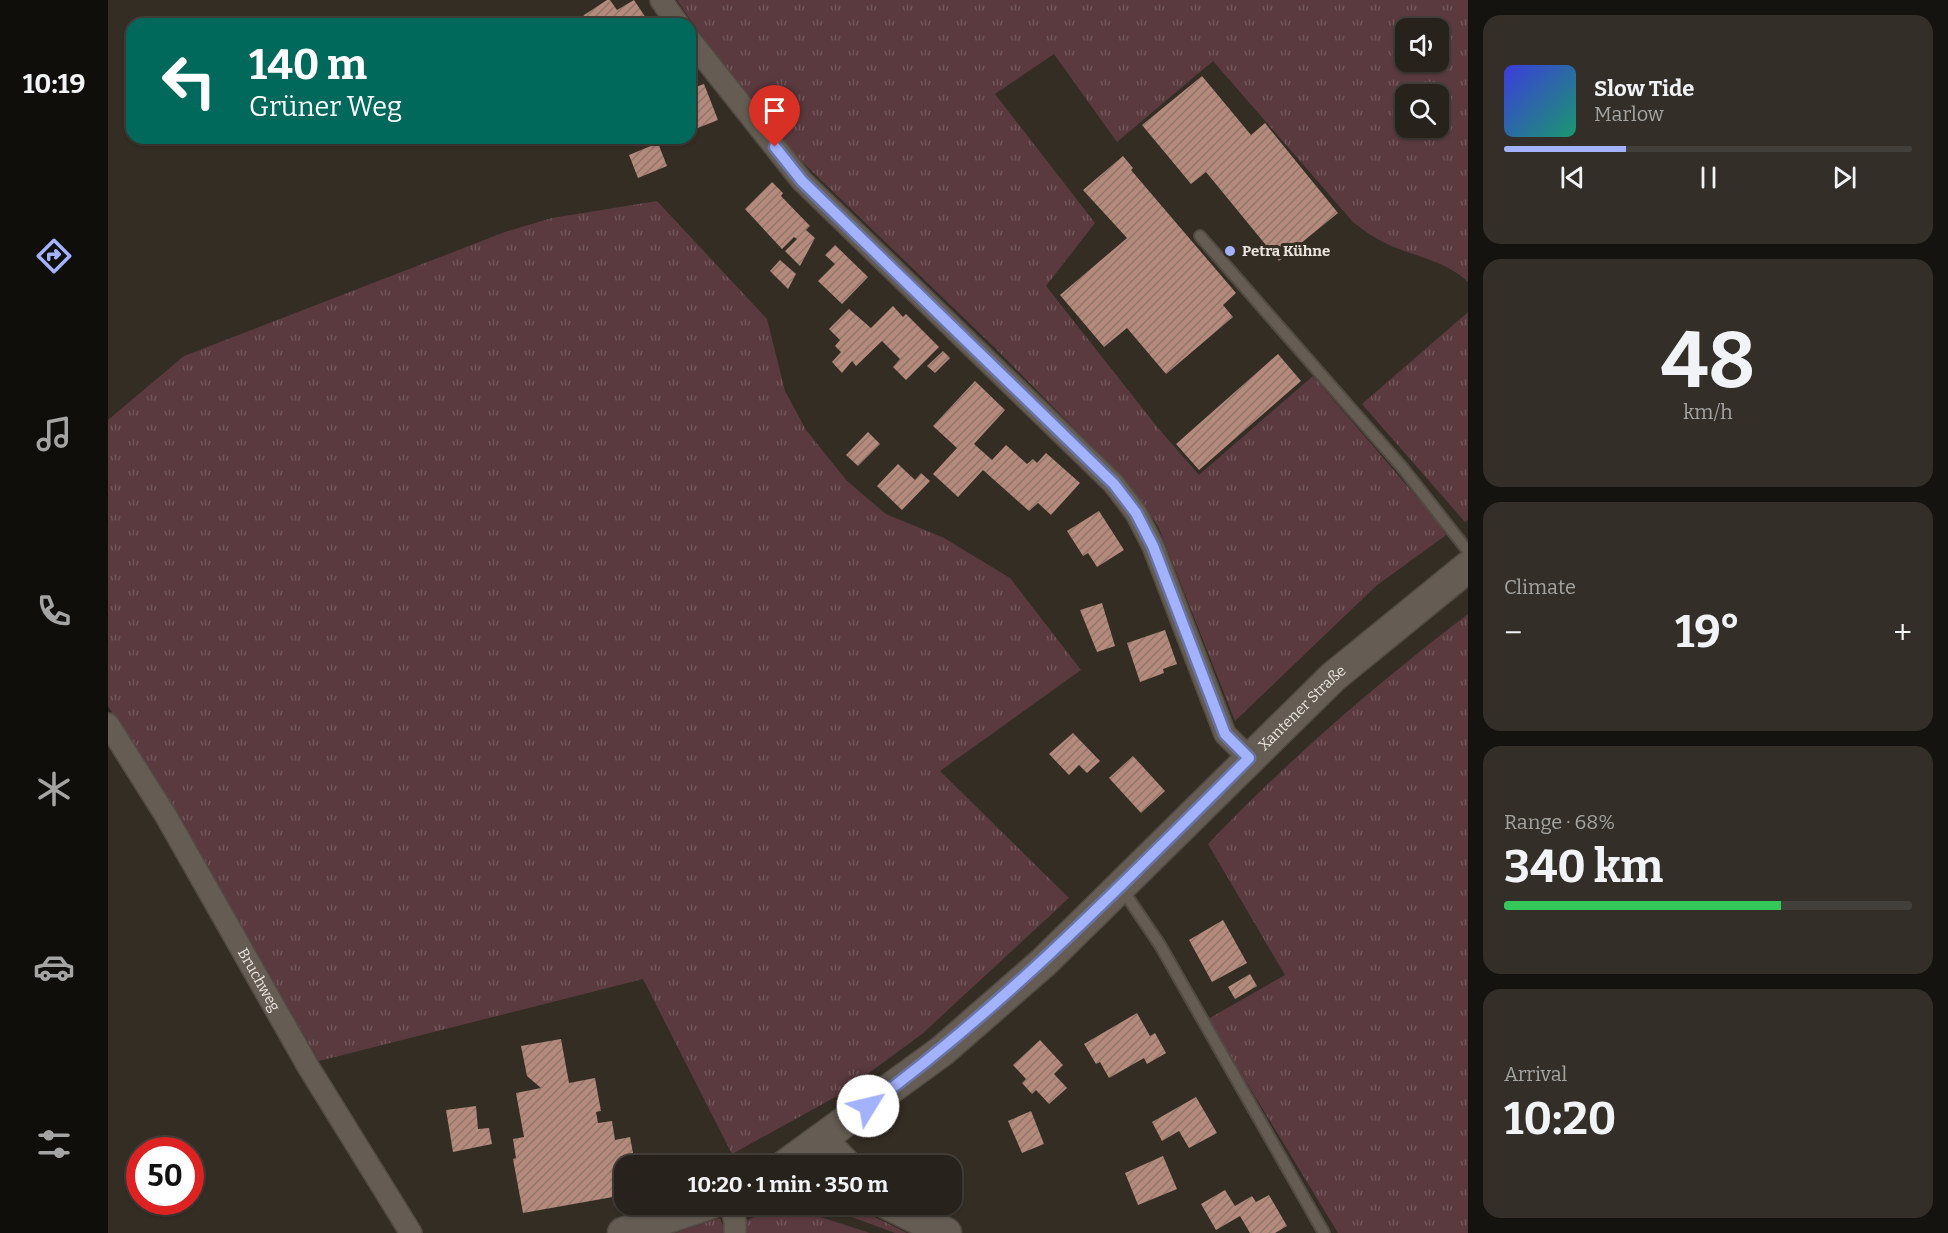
<!DOCTYPE html>
<html lang="en">
<head>
<meta charset="utf-8">
<style>
  :root { --surface:#27221b; --page:#332f28; --text:#f1f3f6; --muted:#a4a4a3; --line:#433f3a; --accent:#a2b2fd }
  body { margin:0; font-family:Bitter,serif; background:var(--page); color:var(--text); height:100vh; display:flex; flex-direction:column; font-size:22px; white-space:nowrap }
  * { box-sizing:border-box; margin:0 }
  p { font-size:20px; color:var(--muted) }
  .icon { flex:none; width:33px; height:33px; fill:none; stroke:currentColor; stroke-width:2; stroke-linecap:round; stroke-linejoin:round }
  .map { position:relative; flex:1; overflow:hidden }
  .sheet { display:flex; flex-direction:column; gap:15px; padding:15px; background:#15130f; width:480px }
  .sheet>* { flex:none }
  .guide { position:absolute; left:18px; top:18px; width:570px; height:126px; border-radius:18px; box-shadow:0 2px 4px #0004,0 0 0 2px var(--line); background:#00695c; color:#fff; overflow:hidden }
  .tools { position:absolute; left:1287px; top:18px; display:grid; gap:12px }
  .tools a { display:grid; place-items:center; width:54px; height:54px; border-radius:12px; background:var(--surface); box-shadow:0 2px 4px #0004,0 0 0 2px var(--line); font-size:30px }
  .speed { position:absolute; left:18px; top:1137px; display:flex; gap:12px; font-size:30px; font-weight:700; text-align:center }
  .speed>* { display:grid; place-content:center; width:78px; height:78px; border-radius:50%; background:var(--surface); box-shadow:0 2px 4px #0004,0 0 0 2px var(--line); line-height:1 }
  .speed .limit { border:9px solid #d22; background:#fff; color:#111 }
  .pin { position:absolute; display:grid; place-items:center; width:51px; height:51px; color:#fff; margin:-62px -26px; border-radius:50% 50% 50% 0; rotate:-45deg; box-shadow:0 0 6px #0007 }
  .pin .icon { rotate:45deg }
  .me { position:absolute; width:66px; margin:-33px; rotate:54deg; stroke-linejoin:round; filter:drop-shadow(0 0 4px #0008) }
  .turn { display:flex; align-items:center; gap:21px; height:126px; padding:0 24px; font-size:27px }
  .turn .icon { width:78px; height:78px; stroke-width:2.5 }
  .turn b { display:block; font-size:42px; line-height:51px }
  .big { font-size:45px; font-weight:700; line-height:1.1 }
  .sheet .widget { flex:1; display:flex; flex-direction:column; justify-content:center; gap:9px; min-width:0; padding:0 21px; border-radius:18px; background:var(--page) }
  .sheet .dial { align-items:center; gap:0 }
  .dial b { font-size:78px; line-height:1 }
  .song { display:flex; align-items:center; gap:18px }
  .cover { width:72px; height:72px; border-radius:9px; background:linear-gradient(135deg,hsl(240 70% 55%),hsl(160 70% 35%)) }
  .played { height:6px; border-radius:3px; background:linear-gradient(90deg,var(--accent) 30%,var(--line) 30%) }
  .keys { display:flex; justify-content:space-around; direction:ltr }
  .heat { display:flex; justify-content:space-between; align-items:center; font-size:33px; direction:ltr }
  .charge { height:9px; border-radius:4px; background:linear-gradient(90deg,#34c759 68%,var(--line) 0) }
  .trip { position:absolute; left:506px; top:1155px; width:348px; height:60px; border-radius:18px; background:var(--surface); box-shadow:0 2px 4px #0004,0 0 0 2px var(--line); font-weight:700; line-height:60px; text-align:center }
  main { display:flex; flex:1; min-height:0 }
  .menu { display:flex; flex-direction:column; width:108px; justify-content:space-around; align-items:center; background:#100e0b; color:var(--muted) }
  .menu .icon { width:42px; height:42px }
  .menu .active { color:var(--accent) }
  .menu b { font-size:27px; color:var(--text) }
  .map>svg:first-child { display:block }
  .grass { fill:url(#grass-tufts); fill-rule:evenodd }
  .building { fill:url(#building-hatch) }
  .lines { fill:none; stroke-linecap:round; stroke-linejoin:round }
  .lane-casing { stroke:#524b44; stroke-width:14 }
  .street-casing { stroke:#524b44; stroke-width:24 }
  .secondary-casing { stroke:#524b44; stroke-width:33 }
  .lane { stroke:#655d53; stroke-width:10 }
  .street { stroke:#655d53; stroke-width:21 }
  .secondary { stroke:#655d53; stroke-width:30 }
  .route-casing { stroke:#6974a4; stroke-width:15 }
  .route { stroke:#a2b2fd; stroke-width:10 }
  .poi-dot { fill:#a2b2fd; stroke:#342d24; stroke-width:2 }
  .labels { text-anchor:middle; stroke-width:6; stroke-linejoin:round; paint-order:stroke }
  .poi-label { font-size:15px; font-weight:bold; fill:#eae5df; stroke:#342d24; text-anchor:start }
  .street-label { font-size:15px; fill:#eae5df; stroke:#342d24 }
</style>
</head>
<body>
<main>
<nav class="menu">
<b>10:19</b>
<svg class="icon active" aria-label="directions" viewBox="0 0 24 24"><path d="M12 3l9 9-9 9-9-9zM9 14v-3h6M13 9l2 2-2 2"/></svg>
<svg class="icon" aria-label="music" viewBox="0 0 24 24"><path d="M9 18V5l10-2v13"/><circle cx="6" cy="18" r="3"/><circle cx="16" cy="16" r="3"/></svg>
<svg class="icon" aria-label="phone" viewBox="0 0 24 24"><path d="M5 4h4l2 5-3 2q2 4 5 5l2-3 5 2v4C11 20 4 13 5 4z"/></svg>
<svg class="icon" aria-label="climate" viewBox="0 0 24 24"><path d="M12 3v18M4 7l16 10M4 17L20 7"/></svg>
<svg class="icon" aria-label="car" viewBox="0 0 24 24"><path d="M5 17H2v-5l4-1 3-4h7l3 4 3 1v5h-3M9 17h6M6 11h13"/><circle cx="7" cy="17" r="2"/><circle cx="17" cy="17" r="2"/></svg>
<svg class="icon" aria-label="filters" viewBox="0 0 24 24"><path d="M4 7h16M4 17h16"/><circle cx="9" cy="7" r="2"/><circle cx="15" cy="17" r="2"/></svg>
</nav>
<div class="map">
<svg width="1360" height="1233" viewBox="0 0 1360 1233">
  <defs>
    <pattern id="grass-tufts" width="24" height="20" patternUnits="userSpaceOnUse" patternTransform="scale(1.5)"><rect width="24" height="20" fill="#5a3a3f"/><path d="M3 7l-1-3M5 7V3M7 7l1-3M15 17l-1-3M17 17v-4M19 17l1-3" fill="none" stroke="#72565a"/></pattern>
    <pattern id="building-hatch" width="6" height="6" patternUnits="userSpaceOnUse" patternTransform="scale(1.5)"><rect width="6" height="6" fill="#b38a7b"/><path d="M-1 1l2-2M0 6l6-6M5 7l2-2" fill="none" stroke="#92756a"/></pattern>
  </defs>
  <rect width="100%" height="100%" fill="#342d24"/>
  <!-- grass -->
  <g class="grass">
    <path d="M569,0H1360V282C1334,257 1297,256 1268,238C1260,234 1252,227 1245,222L1105,61L1009,142L946,54L887,94L987,223L938,286L1050,428L1091,475L1205,376L1325,516L1338,535L1268,586L1127,721L1050,526L1017,480L888,349L682,150L590,31ZM1298,28H1330V62H1298ZM1298,94H1330V128H1298Z"/>
    <path d="M549,201L659,319L677,391L698,430L739,481L778,514L836,538L902,578L973,670L832,771L961,898L814,1034L731,1095L624,1154L535,979L211,1061L95,860L0,706V420L76,356L397,232L444,218Z"/>
    <path d="M1360,312V520L1357,522L1254,404Z"/>
    <path d="M1360,614V1233H1230L1100,1019L1177,975L1100,844C1180,760 1268,684 1360,614Z"/>
    <path d="M672,1204L762,1233H636L638,1221Z"/>
    <path d="M711,1205H742L799,1233H787Z"/>
    <path d="M612,1218L618,1233H567Z"/>
  </g>
  <!-- building -->
  <g class="building">
    <path d="M499,0H502L509,10L526,0L542,24H478L474,19L476,15Z"/>
    <path d="M1094,76L1143,135L1157,123L1230,213L1171,261L1098,172L1083,184L1034,125Z"/>
    <path d="M596,84L610,120L582,131V89Z"/>
    <path d="M550,143L559,166L530,178L521,155Z"/>
    <path d="M1015,156L1025,168L1023,170L1128,293L1115,305L1125,317L1058,374L1019,328L996,347L952,295L1019,238L975,190Z"/>
    <path d="M664,182L675,193L673,196L702,226L698,230L707,238L692,266L677,251L689,239L686,237L674,249L637,209Z"/>
    <path d="M727,245L760,277L734,304L710,281L727,264L717,255Z"/>
    <path d="M672,260L688,274L680,289L662,271Z"/>
    <path d="M785,306L795,317L798,314L831,347L798,380L785,367L792,359L774,341L748,366L744,361L734,373L724,362L733,352L727,346L732,340L721,329L741,309L763,328Z"/>
    <path d="M835,351L842,358L827,373L819,366Z"/>
    <path d="M1170,354L1193,381L1091,470L1068,444Z"/>
    <path d="M867,381L897,410L866,444L884,460L898,445L919,464L925,459L929,463L938,453L972,483L943,515L930,503L921,511L875,470L850,497L825,474L849,448L825,426Z"/>
    <path d="M760,432L772,444L750,466L738,455Z"/>
    <path d="M790,464L807,480L813,473L822,481L794,510L769,486Z"/>
    <path d="M991,511L1016,550L989,567L980,553L975,556L959,531Z"/>
    <path d="M994,603L1007,646L989,652L972,610Z"/>
    <path d="M1057,630L1069,664L1055,669L1056,673L1032,682L1019,643Z"/>
    <path d="M965,733L992,761L979,773L971,765L961,775L941,754Z"/>
    <path d="M1025,756L1057,791L1033,813L1001,778Z"/>
    <path d="M1115,920L1139,963L1104,982L1081,940Z"/>
    <path d="M1142,974L1149,986L1127,999L1120,987Z"/>
    <path d="M1029,1013L1042,1036L1047,1033L1058,1053L1039,1064L1036,1058L1001,1078L992,1062L988,1064L976,1044Z"/>
    <path d="M453,1039L461,1083L487,1078L493,1111L488,1112L490,1123L504,1121L507,1140L522,1137L526,1158L529,1157L531,1166H516V1195L415,1213L405,1159L408,1158L405,1139L416,1137L408,1093L433,1088L419,1076L413,1046Z"/>
    <path d="M932,1040L955,1065L946,1074L959,1088L941,1104L928,1090L924,1094L914,1083L918,1079L905,1065Z"/>
    <path d="M1088,1097L1109,1133L1081,1148L1071,1131L1054,1141L1044,1122Z"/>
    <path d="M368,1106L370,1129L381,1128L384,1144L345,1152L338,1110Z"/>
    <path d="M923,1111L936,1144L914,1153L900,1121Z"/>
    <path d="M1055,1156L1069,1189L1030,1205L1017,1173Z"/>
    <path d="M1117,1190L1127,1206L1144,1196L1148,1202L1161,1195L1179,1226L1167,1233H1142L1132,1216L1108,1230L1093,1204Z"/>
  </g>
  <g class="lines">
    <defs>
      <g id="lane">
        <path d="M1092,236L1294,467L1360,551"/>
        <path d="M1014,889L1052,945L1216,1233"/>
      </g>
      <g id="street">
        <path d="M553,0L570,24"/>
        <path d="M582,40L694,181L1006,484L1028,513L1045,546L1117,734L1141,758"/>
        <path id="s1" d="M0,724L58,816L201,1068L303,1233"/>
        <path d="M622,1204L627,1221V1233"/>
      </g>
      <g id="secondary">
        <path d="M714,1140L739,1166"/>
        <path id="s2" d="M676,1166L834,1051L936,962L1225,677L1360,567"/>
        <path d="M780,1204L838,1233"/>
        <path d="M515,1233L601,1204"/>
      </g>
    </defs>
    <!-- lane casing -->
    <use href="#lane" class="lane-casing"/>
    <!-- street casing -->
    <use href="#street" class="street-casing"/>
    <!-- secondary casing -->
    <use href="#secondary" class="secondary-casing"/>
    <!-- lane -->
    <use href="#lane" class="lane"/>
    <!-- street -->
    <use href="#street" class="street"/>
    <!-- secondary -->
    <use href="#secondary" class="secondary"/>
  </g>
  <g class="lines">
    <defs>
      <path id="route" d="M667,147L694,181L1006,484L1028,513L1045,546L1117,734L1141,758C1017,882 901,1002 760,1106"/>
    </defs>
    <!-- route casing -->
    <use href="#route" class="route-casing"/>
    <!-- route -->
    <use href="#route" class="route"/>
  </g>
  <!-- markers -->
  <circle class="poi-dot" cx="1122" cy="251" r="6"/>
  <g class="labels">
    <!-- poi labels -->
    <g class="poi-label">
      <text x="1134" y="256">Petra Kühne</text>
    </g>
    <!-- street labels -->
    <g class="street-label">
      <text dy="5" stroke="none"><textPath href="#s2" startOffset="693">Xantener Straße</textPath></text>
      <text dy="5" stroke="none"><textPath href="#s1" startOffset="297">Bruchweg</textPath></text>
    </g>
  </g>
</svg>
<div class="tools">
<a><svg class="icon" aria-label="sound" viewBox="0 0 24 24"><path d="M4 9h4l5-4v14l-5-4H4zM17 9q2 3 0 6"/></svg></a>
<a><svg class="icon" aria-label="search" viewBox="0 0 24 24"><circle cx="10" cy="10" r="6"/><path d="M15 15l6 6"/></svg></a>
</div>
<div class="speed"><div class="limit">50</div></div>
<div class="pin" style="left:667px;top:147px;background:#d93025"><svg class="icon" aria-label="arrive" viewBox="0 0 24 24"><path d="M6 21V4h12l-3 4 3 4H6"/></svg></div>
<svg class="me" style="left:760px;top:1106px" viewBox="-20 -20 40 40"><circle r="19" fill="#fff"/><path d="M0-13L10 11 0 6-10 11z" fill="#a2b2fd"/></svg>
<div class="trip">10:20 · 1 min · 350 m</div>
<div class="guide">
<div class="turn"><svg class="icon" aria-label="left" viewBox="0 0 24 24"><path d="M17 20v-9H6M10 6l-5 5 5 5"/></svg><div><b>140 m</b>Grüner Weg</div></div>
</div>
</div>
<section class="sheet">
<div class="widget">
<div class="song"><i class="cover"></i><div><b>Slow Tide</b><p>Marlow</p></div></div>
<div class="played"></div>
<div class="keys"><svg class="icon" aria-label="previous" viewBox="0 0 24 24"><path d="M18 5L8 12l10 7zM5 5v14"/></svg><svg class="icon" aria-label="pause" viewBox="0 0 24 24"><path d="M8 5v14M16 5v14"/></svg><svg class="icon" aria-label="next" viewBox="0 0 24 24"><path d="M6 5l10 7-10 7zM19 5v14"/></svg></div>
</div>
<div class="widget dial"><b>48</b><p>km/h</p></div>
<div class="widget"><p>Climate</p>
<div class="heat"><a>−</a><b class="big">19°</b><a>+</a></div>
</div>
<div class="widget"><p>Range · 68%</p><b class="big">340 km</b><div class="charge"></div></div>
<div class="widget"><p>Arrival</p><b class="big">10:20</b></div>
</section>
</main>
</body>
</html>
